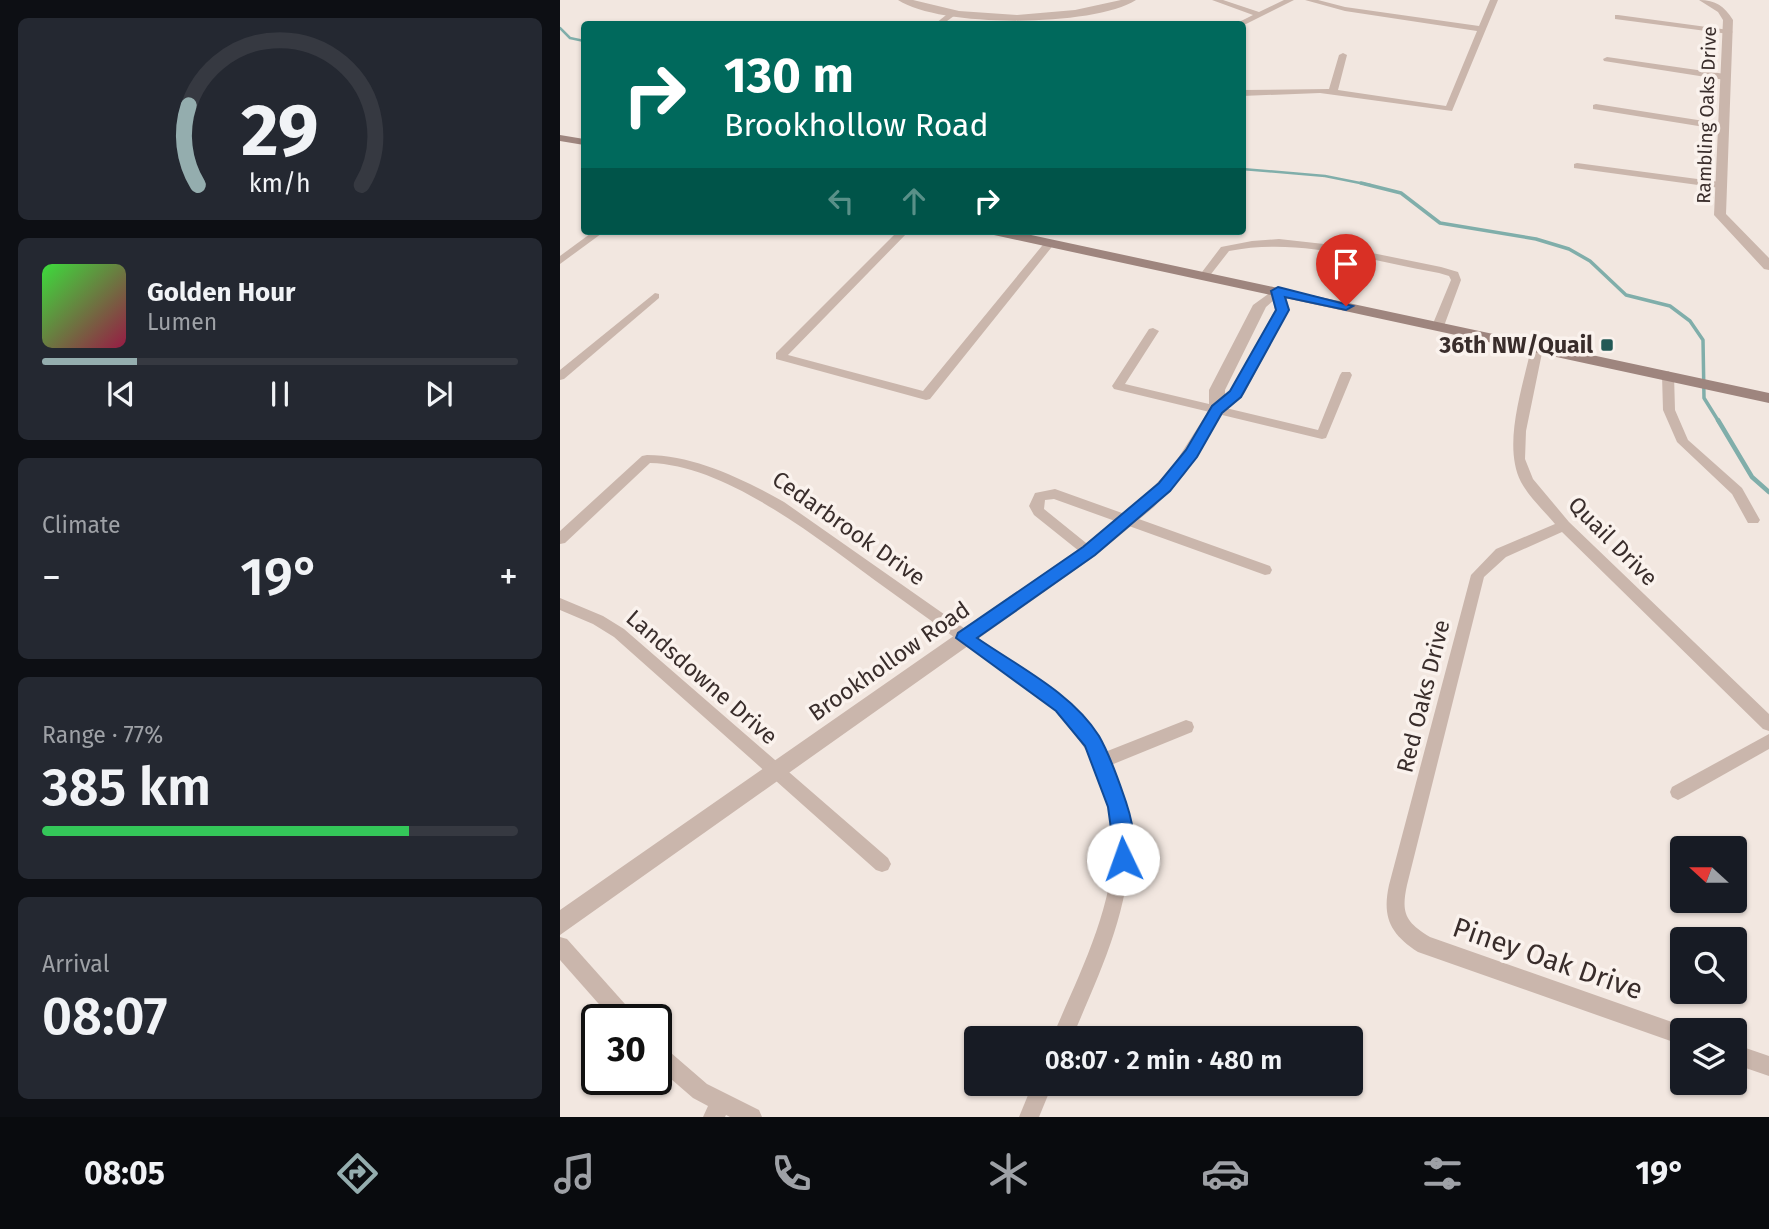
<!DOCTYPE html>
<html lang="en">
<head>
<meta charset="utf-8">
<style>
  :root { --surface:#171b24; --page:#242831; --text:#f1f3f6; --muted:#9ea1a6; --line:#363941; --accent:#94adae }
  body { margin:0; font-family:"Fira Sans",sans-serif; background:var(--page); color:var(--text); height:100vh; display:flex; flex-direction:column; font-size:26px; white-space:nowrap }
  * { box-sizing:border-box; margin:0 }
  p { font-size:23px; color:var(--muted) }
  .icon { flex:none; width:38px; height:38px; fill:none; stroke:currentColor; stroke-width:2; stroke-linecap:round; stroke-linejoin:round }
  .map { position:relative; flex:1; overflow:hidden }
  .panel { display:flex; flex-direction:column; gap:18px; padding:18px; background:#0d0f14; width:560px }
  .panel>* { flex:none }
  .hud { position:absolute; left:21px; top:21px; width:665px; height:214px; border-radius:7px; box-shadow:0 2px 5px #0004; background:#00695c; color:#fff; overflow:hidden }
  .needle { width:46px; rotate:291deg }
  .controls { position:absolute; left:1110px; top:836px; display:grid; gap:14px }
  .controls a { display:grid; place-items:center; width:77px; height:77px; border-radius:7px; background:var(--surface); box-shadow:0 2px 5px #0004; font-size:35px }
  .speed { position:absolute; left:21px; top:1004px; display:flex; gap:14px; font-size:35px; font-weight:700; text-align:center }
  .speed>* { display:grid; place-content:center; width:91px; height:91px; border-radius:50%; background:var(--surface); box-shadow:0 2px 5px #0004; line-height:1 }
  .speed .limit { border:4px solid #111; border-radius:10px; background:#fff; color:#111 }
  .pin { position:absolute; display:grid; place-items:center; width:60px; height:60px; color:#fff; margin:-72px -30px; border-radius:50% 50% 50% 0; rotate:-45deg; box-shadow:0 0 7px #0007 }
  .pin .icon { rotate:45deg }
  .me { position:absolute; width:77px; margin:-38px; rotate:357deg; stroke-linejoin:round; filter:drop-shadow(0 0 5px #0008) }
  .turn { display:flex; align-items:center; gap:24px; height:147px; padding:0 28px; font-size:32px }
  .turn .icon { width:91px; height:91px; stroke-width:2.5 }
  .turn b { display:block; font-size:49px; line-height:60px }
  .lanes { display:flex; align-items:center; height:66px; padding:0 28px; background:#0003; justify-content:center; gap:35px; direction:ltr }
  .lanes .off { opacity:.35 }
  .big { font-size:52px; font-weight:600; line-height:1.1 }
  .panel .widget { flex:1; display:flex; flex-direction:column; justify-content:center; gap:10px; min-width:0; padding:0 24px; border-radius:10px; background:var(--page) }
  .panel .dial { align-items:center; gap:0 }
  .dial svg { height:182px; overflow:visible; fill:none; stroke:var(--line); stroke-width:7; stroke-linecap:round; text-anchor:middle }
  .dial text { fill:var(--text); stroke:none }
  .song { display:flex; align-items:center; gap:21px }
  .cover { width:84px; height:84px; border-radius:10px; background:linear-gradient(135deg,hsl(120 70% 55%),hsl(340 70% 35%)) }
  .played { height:7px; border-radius:4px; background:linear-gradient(90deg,var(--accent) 20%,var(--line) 20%) }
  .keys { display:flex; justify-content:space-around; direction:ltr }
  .heat { display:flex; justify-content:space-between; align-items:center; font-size:38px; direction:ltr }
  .charge { height:10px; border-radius:5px; background:linear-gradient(90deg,#34c759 77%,var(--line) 0) }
  .trip { position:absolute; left:404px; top:1026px; width:399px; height:70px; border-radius:7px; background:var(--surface); box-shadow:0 2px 5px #0004; font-weight:600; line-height:70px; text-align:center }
  .menu { display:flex; height:112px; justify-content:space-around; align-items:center; background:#090b0e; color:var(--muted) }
  .menu .icon { width:49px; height:49px }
  .menu .current { color:var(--accent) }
  .menu b { font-size:32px; color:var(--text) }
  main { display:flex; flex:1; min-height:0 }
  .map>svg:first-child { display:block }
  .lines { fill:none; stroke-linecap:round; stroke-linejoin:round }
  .stream-far2 { stroke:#80aeaa; stroke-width:2.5 }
  .stream-far1 { stroke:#80aeaa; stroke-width:3.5 }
  .stream { stroke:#80aeaa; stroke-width:4.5 }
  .minor { fill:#cab6ac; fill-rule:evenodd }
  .tertiary { fill:#cab6ac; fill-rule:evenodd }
  .secondary { fill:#9e857e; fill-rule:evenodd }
  .route { fill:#1a73e8; stroke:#114b97; stroke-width:2 }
  .poi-dot { fill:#225855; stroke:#faf2ed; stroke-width:2.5 }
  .labels { text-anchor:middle; stroke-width:7; stroke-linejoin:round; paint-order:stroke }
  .far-street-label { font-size:19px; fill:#392d2b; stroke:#faf2ed }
  .poi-label { font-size:23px; font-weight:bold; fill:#392d2b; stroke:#faf2ed; text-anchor:end }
  .street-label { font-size:23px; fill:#392d2b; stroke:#faf2ed }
  .near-street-label { font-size:28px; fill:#392d2b; stroke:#faf2ed }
</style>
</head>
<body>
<main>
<section class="panel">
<div class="widget dial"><svg viewBox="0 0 100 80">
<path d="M14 69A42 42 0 1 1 86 69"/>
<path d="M14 69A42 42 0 0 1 10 34" stroke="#94adae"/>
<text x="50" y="56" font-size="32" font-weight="700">29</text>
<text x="50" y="72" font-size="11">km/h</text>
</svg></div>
<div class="widget">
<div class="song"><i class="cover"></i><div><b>Golden Hour</b><p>Lumen</p></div></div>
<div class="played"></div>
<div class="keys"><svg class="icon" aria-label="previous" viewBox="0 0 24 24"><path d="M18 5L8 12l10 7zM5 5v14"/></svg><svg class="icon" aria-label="pause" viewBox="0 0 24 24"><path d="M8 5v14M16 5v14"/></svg><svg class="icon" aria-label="next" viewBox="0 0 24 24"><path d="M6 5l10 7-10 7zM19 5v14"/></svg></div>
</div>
<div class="widget"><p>Climate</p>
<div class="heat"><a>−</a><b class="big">19°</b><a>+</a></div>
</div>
<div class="widget"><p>Range · 77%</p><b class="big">385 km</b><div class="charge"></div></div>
<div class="widget"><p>Arrival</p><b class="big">08:07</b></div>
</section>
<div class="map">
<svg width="1209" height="1117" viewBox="0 0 1209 1117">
  <rect width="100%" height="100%" fill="#f2e7e0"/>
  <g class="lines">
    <!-- stream-far2 -->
    <g class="stream-far2">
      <path d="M0,28L10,38L24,41"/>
      <path d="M682,169L765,176L810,185"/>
    </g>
    <!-- stream-far1 -->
    <path class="stream-far1" d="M801,183L841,193L880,223L976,239L1009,249L1030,261L1066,295L1110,306L1130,321L1143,340L1144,398L1159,422"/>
    <!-- stream -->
    <path class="stream" d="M1158,420L1192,477L1209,492"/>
    <!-- minor -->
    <g class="minor">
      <path d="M652,0H663L699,12L724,0H734L682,26L678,24L679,22L693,15Z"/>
      <path d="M745,0H758L785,7L919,26L930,0H938L892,111L760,93L682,96V90L769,89L779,55L783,53L787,55L778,90L886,106L917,31L785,11Z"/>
      <path d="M391,11L398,13L383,24H375Z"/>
      <path d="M1058,15L1169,30L1173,32L1169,34L1055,19V15Z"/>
      <path d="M1047,57L1165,74L1169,77L1165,80L1044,61L1043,59Z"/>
      <path d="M1036,104L1163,124L1167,127L1163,130L1033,109V105Z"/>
      <path d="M1017,163L1160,182L1165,185L1160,188L1014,168V164Z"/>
      <path d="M34,231H45L0,264V256Z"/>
      <path d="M338,231H349L228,355L363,391L486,241L490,240L495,243L370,399L366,400L216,359V353Z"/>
      <path d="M719,239L773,245L881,267L898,272L901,280L884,326L878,329L872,326L891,280L889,276L879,273C809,261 741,237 669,251L648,278H640L639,276L661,247L692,241Z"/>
      <path d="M95,293L99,294V298L4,379L0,380V370Z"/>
      <path d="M593,328L599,331L565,384L758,430L780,375L782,372H790L792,375L766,438L762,439L554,389L552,386L554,383L589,329Z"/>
      <path d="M977,344L983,348L966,431L965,459L973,479L1009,522L1209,714V731L1203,729L1002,532L946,557L924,577L847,885C841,913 845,922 870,937L1129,1028L1130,1031H1122V1045L858,952C830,934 822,917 829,885L911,575L936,549L995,524C984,511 969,497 961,482C942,445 963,387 971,348Z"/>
      <path d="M1108,371L1114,375L1115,410L1128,440L1182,488L1200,520L1198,523H1188L1172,494L1117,442L1103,410L1102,375Z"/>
      <path d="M87,455C134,455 183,479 224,502L508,701L540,742L545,752L626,720L632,722L634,727L632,732L551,765C596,858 549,951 512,1038H492C524,962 574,872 545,787C535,758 515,735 496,711C440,670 384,630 327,589C264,544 170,465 90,463L5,543L0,544V531L82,456Z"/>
      <path d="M495,489L710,566L712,570L710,574L705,575L494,499L485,500L484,509L536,551L529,556L524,555L474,515L469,506L475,493Z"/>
      <path d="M0,598L43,616L64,629L328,858L331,864L328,870L322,872L316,870L54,637L33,624L0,610Z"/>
      <path d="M1209,734V749L1124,797L1118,800L1112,797L1110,792L1112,787Z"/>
      <path d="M0,937L7,939L73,1013L76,1020H53L0,960Z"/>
      <path d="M96,1043L103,1046L147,1084L199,1110L202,1117H170L166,1115L165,1117H143L148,1106L133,1098L96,1066Z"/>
      <path d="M1174,1044L1209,1056V1076L1174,1064Z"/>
      <path d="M473,1083H493L479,1117H459Z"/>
    </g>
    <!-- tertiary -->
    <g class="tertiary">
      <path d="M338,0H353L399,11L457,15L515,10L561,0H576C534,27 380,28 338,0Z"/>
      <path d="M1139,0C1156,0 1164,6 1173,20L1166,214L1209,258V270L1204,269L1154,215L1163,20L1158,12Z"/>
      <path d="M718,287L725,291L729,310L684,394L662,414L625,474L594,507L535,556L0,935V910L523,546L582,499L613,466L649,410V390L693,305ZM713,301L715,310L670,391L665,396V390L706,307Z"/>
    </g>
    <!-- secondary -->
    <g class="secondary">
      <path d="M0,135L24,139V145L0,141Z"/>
      <path d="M428,231H452L1209,393V403L434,235Z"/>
    </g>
  </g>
  <!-- route -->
  <path class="route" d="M718,287L793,306L786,310L725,297L729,310L681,397L662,413L637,457L610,491L535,555L417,638C459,667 512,693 539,736C551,757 558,779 566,802C572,820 578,847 570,865L563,868L556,865L548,807L525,746L496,711L396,638L398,633L523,547L599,483L626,450L652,406L670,391L716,310L711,291Z"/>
  <!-- markers -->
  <rect class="poi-dot" x="1040" y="338" width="14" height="14" rx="3.5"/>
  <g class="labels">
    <!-- far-street labels -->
    <g class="far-street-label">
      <text transform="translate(1146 115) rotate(-88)" y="7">Rambling Oaks Drive</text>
    </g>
    <!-- poi labels -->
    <g class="poi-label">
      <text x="1033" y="353">36th NW/Quail</text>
    </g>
    <!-- street labels -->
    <g class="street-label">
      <text transform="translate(289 528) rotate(35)" y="8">Cedarbrook Drive</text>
      <text transform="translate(1053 541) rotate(45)" y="8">Quail Drive</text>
      <text transform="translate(329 661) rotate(-35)" y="8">Brookhollow Road</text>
      <text transform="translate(142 677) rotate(41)" y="8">Landsdowne Drive</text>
      <text transform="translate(863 696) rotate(-76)" y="8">Red Oaks Drive</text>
    </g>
    <!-- near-street labels -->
    <g class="near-street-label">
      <text transform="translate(988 958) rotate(19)" y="10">Piney Oak Drive</text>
    </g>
  </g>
</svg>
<div class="controls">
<a><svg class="needle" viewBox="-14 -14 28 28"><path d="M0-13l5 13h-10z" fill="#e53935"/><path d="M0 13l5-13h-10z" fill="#9ea1a6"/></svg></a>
<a><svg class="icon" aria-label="search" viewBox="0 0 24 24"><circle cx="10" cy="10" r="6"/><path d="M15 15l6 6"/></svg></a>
<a><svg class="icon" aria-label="layers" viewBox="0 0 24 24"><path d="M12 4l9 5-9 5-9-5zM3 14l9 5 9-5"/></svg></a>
</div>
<div class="speed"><div class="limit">30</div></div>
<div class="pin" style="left:786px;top:306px;background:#d93025"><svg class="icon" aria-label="arrive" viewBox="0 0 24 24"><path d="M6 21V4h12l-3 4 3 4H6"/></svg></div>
<svg class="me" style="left:563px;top:859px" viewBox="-20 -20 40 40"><circle r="19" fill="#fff"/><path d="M0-13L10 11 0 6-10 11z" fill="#1a73e8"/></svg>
<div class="trip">08:07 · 2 min · 480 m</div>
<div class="hud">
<div class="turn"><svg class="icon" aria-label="right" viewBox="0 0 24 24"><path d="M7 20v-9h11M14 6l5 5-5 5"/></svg><div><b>130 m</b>Brookhollow Road</div></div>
<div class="lanes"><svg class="icon off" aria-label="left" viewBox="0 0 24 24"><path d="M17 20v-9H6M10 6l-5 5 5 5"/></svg><svg class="icon off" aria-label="ahead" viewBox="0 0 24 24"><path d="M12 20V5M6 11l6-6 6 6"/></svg><svg class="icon" aria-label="right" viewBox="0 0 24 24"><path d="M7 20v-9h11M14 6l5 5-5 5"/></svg></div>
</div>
</div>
</main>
<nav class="menu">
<b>08:05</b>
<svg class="icon current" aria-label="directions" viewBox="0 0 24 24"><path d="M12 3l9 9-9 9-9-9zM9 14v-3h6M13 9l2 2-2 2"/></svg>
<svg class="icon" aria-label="music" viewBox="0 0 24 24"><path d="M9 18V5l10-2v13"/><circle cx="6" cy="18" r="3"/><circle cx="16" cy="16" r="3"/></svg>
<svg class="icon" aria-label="phone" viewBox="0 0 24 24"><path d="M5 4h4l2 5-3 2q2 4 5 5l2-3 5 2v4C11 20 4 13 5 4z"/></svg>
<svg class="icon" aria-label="climate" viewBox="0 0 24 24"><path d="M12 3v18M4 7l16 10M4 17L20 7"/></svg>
<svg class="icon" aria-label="car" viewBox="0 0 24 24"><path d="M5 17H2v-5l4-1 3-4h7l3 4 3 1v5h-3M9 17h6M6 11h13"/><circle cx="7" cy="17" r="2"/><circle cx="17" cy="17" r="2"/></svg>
<svg class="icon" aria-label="filters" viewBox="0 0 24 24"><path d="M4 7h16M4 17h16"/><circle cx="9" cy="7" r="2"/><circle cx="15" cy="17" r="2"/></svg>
<b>19°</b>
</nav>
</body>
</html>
